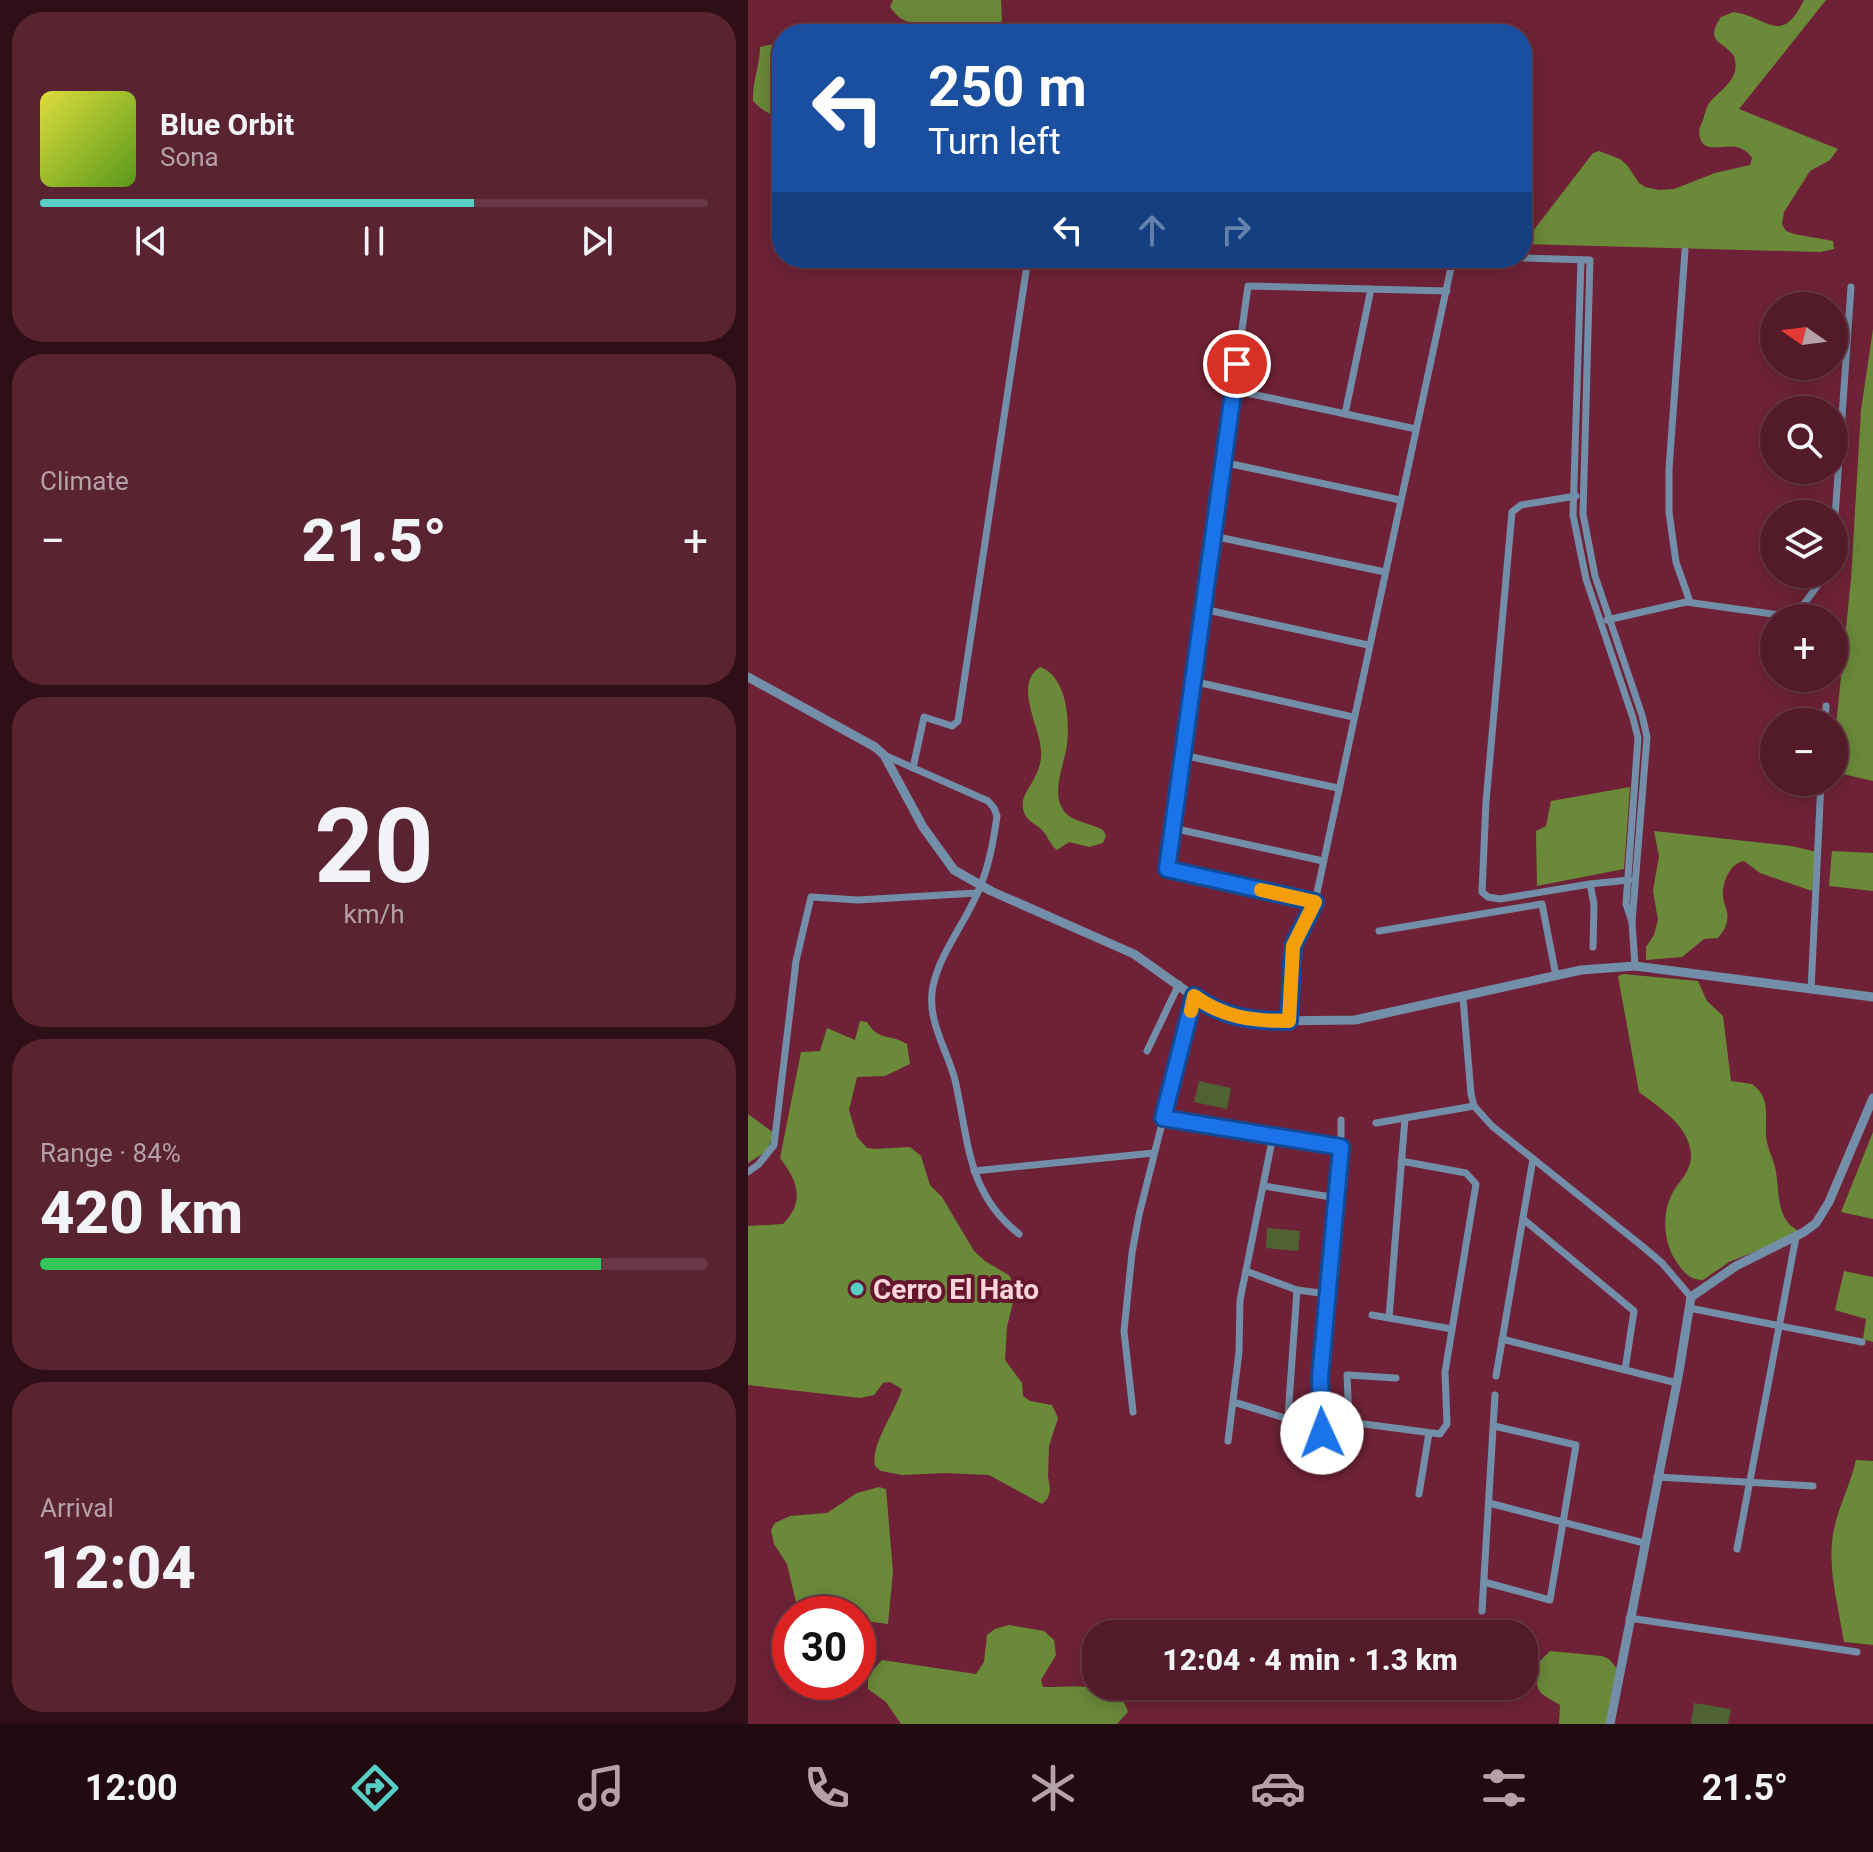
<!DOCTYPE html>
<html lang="en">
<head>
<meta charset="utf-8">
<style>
  :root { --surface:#531a29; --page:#592331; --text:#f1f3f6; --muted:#b5a1a8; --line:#693846; --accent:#56cec4 }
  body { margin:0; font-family:Roboto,sans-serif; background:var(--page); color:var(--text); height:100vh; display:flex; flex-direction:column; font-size:30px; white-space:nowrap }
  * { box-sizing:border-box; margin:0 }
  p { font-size:26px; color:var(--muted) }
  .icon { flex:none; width:44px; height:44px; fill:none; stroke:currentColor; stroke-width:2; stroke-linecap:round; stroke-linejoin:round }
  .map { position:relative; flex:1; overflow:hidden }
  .side { display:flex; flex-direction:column; gap:12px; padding:12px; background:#2e0e17; width:748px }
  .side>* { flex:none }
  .guide { position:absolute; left:24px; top:24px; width:760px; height:244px; border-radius:32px; box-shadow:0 4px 20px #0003,0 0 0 2px var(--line); background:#1a4fa0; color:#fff; overflow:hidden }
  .needle { width:52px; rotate:284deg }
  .buttons { position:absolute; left:1012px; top:292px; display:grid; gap:16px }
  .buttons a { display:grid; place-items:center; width:88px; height:88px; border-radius:50%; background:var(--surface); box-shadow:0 4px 20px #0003,0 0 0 2px var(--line); font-size:40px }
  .speed { position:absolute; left:24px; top:1596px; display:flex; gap:16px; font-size:40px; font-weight:700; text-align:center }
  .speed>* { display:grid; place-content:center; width:104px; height:104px; border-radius:50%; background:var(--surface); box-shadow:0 4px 20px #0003,0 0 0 2px var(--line); line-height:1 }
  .speed .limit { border:12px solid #d22; background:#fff; color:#111 }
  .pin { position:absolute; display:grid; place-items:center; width:68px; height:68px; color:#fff; margin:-34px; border:4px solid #fff; border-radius:50%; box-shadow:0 2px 8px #0007 }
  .me { position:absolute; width:88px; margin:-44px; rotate:358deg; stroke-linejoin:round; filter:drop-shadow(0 0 6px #0008) }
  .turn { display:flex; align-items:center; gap:28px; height:168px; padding:0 24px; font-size:36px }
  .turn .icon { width:104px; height:104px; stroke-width:2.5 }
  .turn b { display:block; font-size:56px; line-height:68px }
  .lanes { display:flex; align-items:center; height:76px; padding:0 24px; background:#0003; justify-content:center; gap:40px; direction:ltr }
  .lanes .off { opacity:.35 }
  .big { font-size:60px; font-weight:800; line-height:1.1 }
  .side .widget { flex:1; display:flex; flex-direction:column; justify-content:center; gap:12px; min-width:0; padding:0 28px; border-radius:32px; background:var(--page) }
  .side .dial { align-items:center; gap:0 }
  .dial b { font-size:104px; line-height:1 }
  .song { display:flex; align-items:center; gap:24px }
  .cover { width:96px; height:96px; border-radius:12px; background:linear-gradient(135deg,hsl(60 70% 55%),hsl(90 70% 35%)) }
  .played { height:8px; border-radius:4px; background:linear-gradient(90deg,var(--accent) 65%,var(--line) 65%) }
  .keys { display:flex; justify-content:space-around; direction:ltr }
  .heat { display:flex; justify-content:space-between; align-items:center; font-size:44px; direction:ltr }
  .charge { height:12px; border-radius:6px; background:linear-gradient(90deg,#34c759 84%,var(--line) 0) }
  .trip { position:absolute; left:334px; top:1620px; width:456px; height:80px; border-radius:32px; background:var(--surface); box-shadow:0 4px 20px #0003,0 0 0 2px var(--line); font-weight:800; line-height:80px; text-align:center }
  .menu { display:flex; height:128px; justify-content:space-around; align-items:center; background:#210a10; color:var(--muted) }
  .menu .icon { width:56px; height:56px }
  .menu .current { color:var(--accent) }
  .menu b { font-size:36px; color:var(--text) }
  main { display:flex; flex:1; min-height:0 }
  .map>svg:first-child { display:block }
  .green { fill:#4e6232 }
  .forest { fill:#6a8a39 }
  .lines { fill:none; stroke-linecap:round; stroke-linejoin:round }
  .minor { stroke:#738ea8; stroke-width:7 }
  .tertiary { stroke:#738ea8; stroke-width:9 }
  .route-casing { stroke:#114b97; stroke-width:20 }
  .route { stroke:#1a73e8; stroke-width:14 }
  .slow { stroke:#f59e0b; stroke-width:14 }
  .poi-dot { fill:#56cec4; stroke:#63162d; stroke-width:3 }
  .labels { text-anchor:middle; stroke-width:8; stroke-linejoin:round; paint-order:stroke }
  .poi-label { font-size:28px; font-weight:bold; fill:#fbd5db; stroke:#63162d; text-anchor:start }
</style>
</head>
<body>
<main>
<section class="side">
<div class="widget">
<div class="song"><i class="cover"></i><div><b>Blue Orbit</b><p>Sona</p></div></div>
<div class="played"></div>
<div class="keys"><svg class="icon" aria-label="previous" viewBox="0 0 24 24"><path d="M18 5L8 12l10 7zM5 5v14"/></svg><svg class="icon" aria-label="pause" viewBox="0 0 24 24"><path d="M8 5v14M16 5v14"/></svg><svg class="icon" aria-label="next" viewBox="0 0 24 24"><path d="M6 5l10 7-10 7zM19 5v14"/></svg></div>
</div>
<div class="widget"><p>Climate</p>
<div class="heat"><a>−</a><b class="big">21.5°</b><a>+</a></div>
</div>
<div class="widget dial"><b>20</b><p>km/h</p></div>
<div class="widget"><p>Range · 84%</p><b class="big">420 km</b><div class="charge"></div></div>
<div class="widget"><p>Arrival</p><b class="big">12:04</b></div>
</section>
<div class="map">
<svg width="1125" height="1724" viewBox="0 0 1125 1724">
  <rect width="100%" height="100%" fill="#6f2237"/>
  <!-- green -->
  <g class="green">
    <path d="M451,1081L483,1088L479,1109L446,1102Z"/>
    <path d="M519,1228L552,1231L550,1251L518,1248Z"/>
    <path d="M946,1703L983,1709L980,1724H943Z"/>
  </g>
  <!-- forest -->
  <g class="forest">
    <path d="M145,0H253L254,20L247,34H191L190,29C168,16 160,32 142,7Z"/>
    <path d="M1056,0H1078L991,109L1090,149L1082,160L1062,171L1036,212L1034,224L1038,231L1046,234L1085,241L1086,249L1072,252L775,244L845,153L851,151L872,159L879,165L891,183L897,187L911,190L926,189L967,173L1002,165L1004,158C988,133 959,160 952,138C950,132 952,126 955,120C957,114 958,107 962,102C975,87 993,79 986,56C974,40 956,43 973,17L986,12C1020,17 1033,47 1056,0Z"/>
    <path d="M26,44L34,49V115C22,117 13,109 5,101C4,82 12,66 12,47Z"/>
    <path d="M1125,329V781L1086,772V745L1103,579L1113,410Z"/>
    <path d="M292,667C319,676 322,721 319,744C317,764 302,792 316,811C324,822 343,823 355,830L358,836L355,843L341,847L321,842L309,850C302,845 300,836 294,830C286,822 277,821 275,808C272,790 295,779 293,750C292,727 265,684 292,667Z"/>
    <path d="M882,787L876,869L789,886L788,831L798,826L803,801Z"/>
    <path d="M906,831L1043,846L1069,852L1064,891L1012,873L996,861C982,863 974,883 975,896C976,906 981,911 979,921C978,928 974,933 970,938L956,939L934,957L898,960V947L906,935L910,920L905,891L911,856Z"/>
    <path d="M1084,851L1125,853V891L1081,886Z"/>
    <path d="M875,974L950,981L959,1001L975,1016L983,1081L1004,1084C1023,1098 1017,1115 1018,1136C1019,1147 1024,1156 1027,1167C1032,1189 1027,1218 1049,1230L1048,1235L981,1262L955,1280C943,1280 936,1273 930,1264C915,1244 913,1214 925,1192C933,1179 944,1170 943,1153C940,1125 912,1108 891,1092L870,976Z"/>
    <path d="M112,1021L119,1022C131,1042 141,1033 159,1044L162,1064L137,1076L109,1077L101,1110L109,1137L119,1148L126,1149L162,1147L173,1156L182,1185L194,1197L226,1251L237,1261L262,1276L267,1294L259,1327L257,1360L274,1383L275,1396L282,1401L304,1405L310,1418L301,1446L300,1476L302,1490L300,1498L294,1504L241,1475L198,1473L154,1475L133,1471L127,1466C122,1445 148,1411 154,1389L142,1382L135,1383L126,1395L112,1398L0,1385V1226L35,1224C58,1201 49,1180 32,1158L53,1052L72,1051L79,1028L107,1040Z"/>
    <path d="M0,1114L26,1133L19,1151L0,1163Z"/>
    <path d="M1125,1132V1219L1093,1212Z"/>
    <path d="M1096,1271L1125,1277V1342L1115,1339L1118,1319L1087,1310Z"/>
    <path d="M1108,1460L1125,1461V1645L1096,1642C1091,1610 1081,1575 1084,1543C1086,1514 1102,1488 1108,1460Z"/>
    <path d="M131,1487L138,1489L145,1572L140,1624L110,1620V1614L58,1613L48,1602L39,1564L26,1544L23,1530L27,1523L42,1516L79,1513L109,1493Z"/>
    <path d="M261,1625L296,1631L306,1640L308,1655L293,1680L295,1687C321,1688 372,1679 380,1712L369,1724H153L138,1702L120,1689V1676L134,1660L228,1674L236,1662L239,1635L247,1629Z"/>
    <path d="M802,1651L854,1656L861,1659L870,1670L858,1724H811L812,1705C788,1691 786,1692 791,1662Z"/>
  </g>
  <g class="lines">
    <!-- minor -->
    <g class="minor">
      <path d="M937,251L921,469V512L928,562L942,602"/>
      <path d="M774,258L842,260L835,514L847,576L894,715L899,737L884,922L887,966"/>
      <path d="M833,260L825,515L838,579L885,718L890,738L878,904L884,922"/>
      <path d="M485,390L668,429"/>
      <path d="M597,414L623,289"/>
      <path d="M474,462L652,500"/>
      <path d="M828,496L773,505L764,512L738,802L734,892L740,897L752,899L842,884L881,880"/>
      <path d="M1086,532L1103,287"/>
      <path d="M465,536L637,572"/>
      <path d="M455,609L620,645"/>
      <path d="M859,620L938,602L1039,616L1056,604L1078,574"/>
      <path d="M444,681L605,717"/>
      <path d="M1077,722L1078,706"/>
      <path d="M136,755L240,801L246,808L249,816C246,838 241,866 232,887C219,921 193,950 185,986C178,1020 199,1049 207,1080C221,1140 218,1192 271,1234"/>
      <path d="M434,755L590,788"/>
      <path d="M165,768L176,717L204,726L210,721L279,265"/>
      <path d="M424,828L575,861"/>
      <path d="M842,884L846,904L845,947"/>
      <path d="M567,902L419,869L500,286L699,291"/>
      <path d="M631,931L794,904L808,976"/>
      <path d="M1063,990L1073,782"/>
      <path d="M715,998L723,1094L726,1106L744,1126L894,1246L914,1263L943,1297"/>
      <path d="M541,1021L545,946L567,902L705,258"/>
      <path d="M399,1051L431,984"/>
      <path d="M415,1118L593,1147"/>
      <path d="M628,1123L726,1106"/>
      <path d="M226,1171L406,1153"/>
      <path d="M0,1172L11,1164L26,1145L48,961L63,897L110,900L229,893"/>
      <path d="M516,1186L589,1198"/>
      <path d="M775,1219L886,1311L877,1370"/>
      <path d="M498,1271L549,1290L580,1294"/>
      <path d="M941,1308L1114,1342"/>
      <path d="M624,1315L704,1329"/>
      <path d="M641,1318L657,1118"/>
      <path d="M754,1339L929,1383"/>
      <path d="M748,1376L785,1159"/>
      <path d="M648,1378L599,1375L601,1422L692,1434L699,1424L697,1372L728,1184L718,1173L653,1161"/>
      <path d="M485,1402C515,1410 543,1422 574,1427"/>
      <path d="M385,1412L376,1331L384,1253L391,1215L446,996"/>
      <path d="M540,1417L549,1290"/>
      <path d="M480,1441L491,1352L492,1300L525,1136"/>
      <path d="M575,1462L572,1378L593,1147V1120"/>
      <path d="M909,1477L1065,1486"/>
      <path d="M671,1494L681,1433"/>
      <path d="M741,1503L896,1543"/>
      <path d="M989,1549L1048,1237"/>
      <path d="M736,1582L802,1600L828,1445L746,1426"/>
      <path d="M734,1611L747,1395"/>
      <path d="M881,1618L1109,1652"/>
    </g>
    <!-- tertiary -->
    <g class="tertiary">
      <path d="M0,677L127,747L136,755L175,827L206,870L243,891L386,954L459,1006L485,1017L514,1021L607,1020L833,970L887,966L1125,997"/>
      <path d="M862,1724L931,1372L943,1297L988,1266L1056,1232L1068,1223L1081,1202L1125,1098"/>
    </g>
  </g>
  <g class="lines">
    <defs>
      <path id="route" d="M489,364L419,869L567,902L545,946L541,1021C505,1021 476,1018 446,996L415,1118L593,1147L572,1378L574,1433"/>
    </defs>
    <!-- route casing -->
    <use href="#route" class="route-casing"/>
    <!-- route -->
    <use href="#route" class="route"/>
    <!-- slow -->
    <path class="slow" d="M443,1011L446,996C476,1018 505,1021 541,1021L545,946L567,902L513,890"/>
  </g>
  <!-- markers -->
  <circle class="poi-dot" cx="109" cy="1289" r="8"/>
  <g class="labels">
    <!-- poi labels -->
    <g class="poi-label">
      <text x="125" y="1299">Cerro El Hato</text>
    </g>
  </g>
</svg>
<div class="buttons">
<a><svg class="needle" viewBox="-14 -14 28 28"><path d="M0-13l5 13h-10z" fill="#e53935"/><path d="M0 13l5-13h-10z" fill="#b5a1a8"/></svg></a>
<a><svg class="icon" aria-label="search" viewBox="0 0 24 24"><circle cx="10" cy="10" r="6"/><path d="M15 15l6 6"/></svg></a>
<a><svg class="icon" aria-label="layers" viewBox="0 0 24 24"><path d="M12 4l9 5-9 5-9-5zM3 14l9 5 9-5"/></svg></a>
<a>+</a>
<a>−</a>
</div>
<div class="speed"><div class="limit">30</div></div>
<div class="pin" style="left:489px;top:364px;background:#d93025"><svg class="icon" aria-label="arrive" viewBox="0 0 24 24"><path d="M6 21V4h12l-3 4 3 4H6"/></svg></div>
<svg class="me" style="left:574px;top:1433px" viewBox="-20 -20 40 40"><circle r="19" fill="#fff"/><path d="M0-13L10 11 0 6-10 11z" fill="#1a73e8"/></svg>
<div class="trip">12:04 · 4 min · 1.3 km</div>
<div class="guide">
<div class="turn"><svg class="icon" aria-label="left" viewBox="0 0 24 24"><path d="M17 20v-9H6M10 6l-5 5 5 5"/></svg><div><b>250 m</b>Turn left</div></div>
<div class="lanes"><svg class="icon" aria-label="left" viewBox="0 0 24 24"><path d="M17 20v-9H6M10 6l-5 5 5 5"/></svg><svg class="icon off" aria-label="ahead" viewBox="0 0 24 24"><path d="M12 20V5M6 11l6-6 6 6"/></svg><svg class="icon off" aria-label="right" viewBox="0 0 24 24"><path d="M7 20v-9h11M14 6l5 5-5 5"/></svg></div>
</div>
</div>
</main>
<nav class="menu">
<b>12:00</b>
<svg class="icon current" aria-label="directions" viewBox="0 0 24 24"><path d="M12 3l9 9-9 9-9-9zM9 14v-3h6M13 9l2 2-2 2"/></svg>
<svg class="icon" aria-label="music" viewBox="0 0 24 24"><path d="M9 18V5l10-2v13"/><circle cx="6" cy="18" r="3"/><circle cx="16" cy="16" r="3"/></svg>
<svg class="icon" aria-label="phone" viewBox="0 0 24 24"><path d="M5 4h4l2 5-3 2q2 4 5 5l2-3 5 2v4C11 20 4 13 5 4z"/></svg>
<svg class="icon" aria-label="climate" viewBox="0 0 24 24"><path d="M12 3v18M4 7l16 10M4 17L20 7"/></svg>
<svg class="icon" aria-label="car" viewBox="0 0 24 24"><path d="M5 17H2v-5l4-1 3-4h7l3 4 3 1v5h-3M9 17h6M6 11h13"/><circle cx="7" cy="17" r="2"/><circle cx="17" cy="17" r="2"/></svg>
<svg class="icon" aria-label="filters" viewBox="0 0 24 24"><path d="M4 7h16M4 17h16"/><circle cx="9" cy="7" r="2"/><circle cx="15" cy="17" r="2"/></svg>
<b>21.5°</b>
</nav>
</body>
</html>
